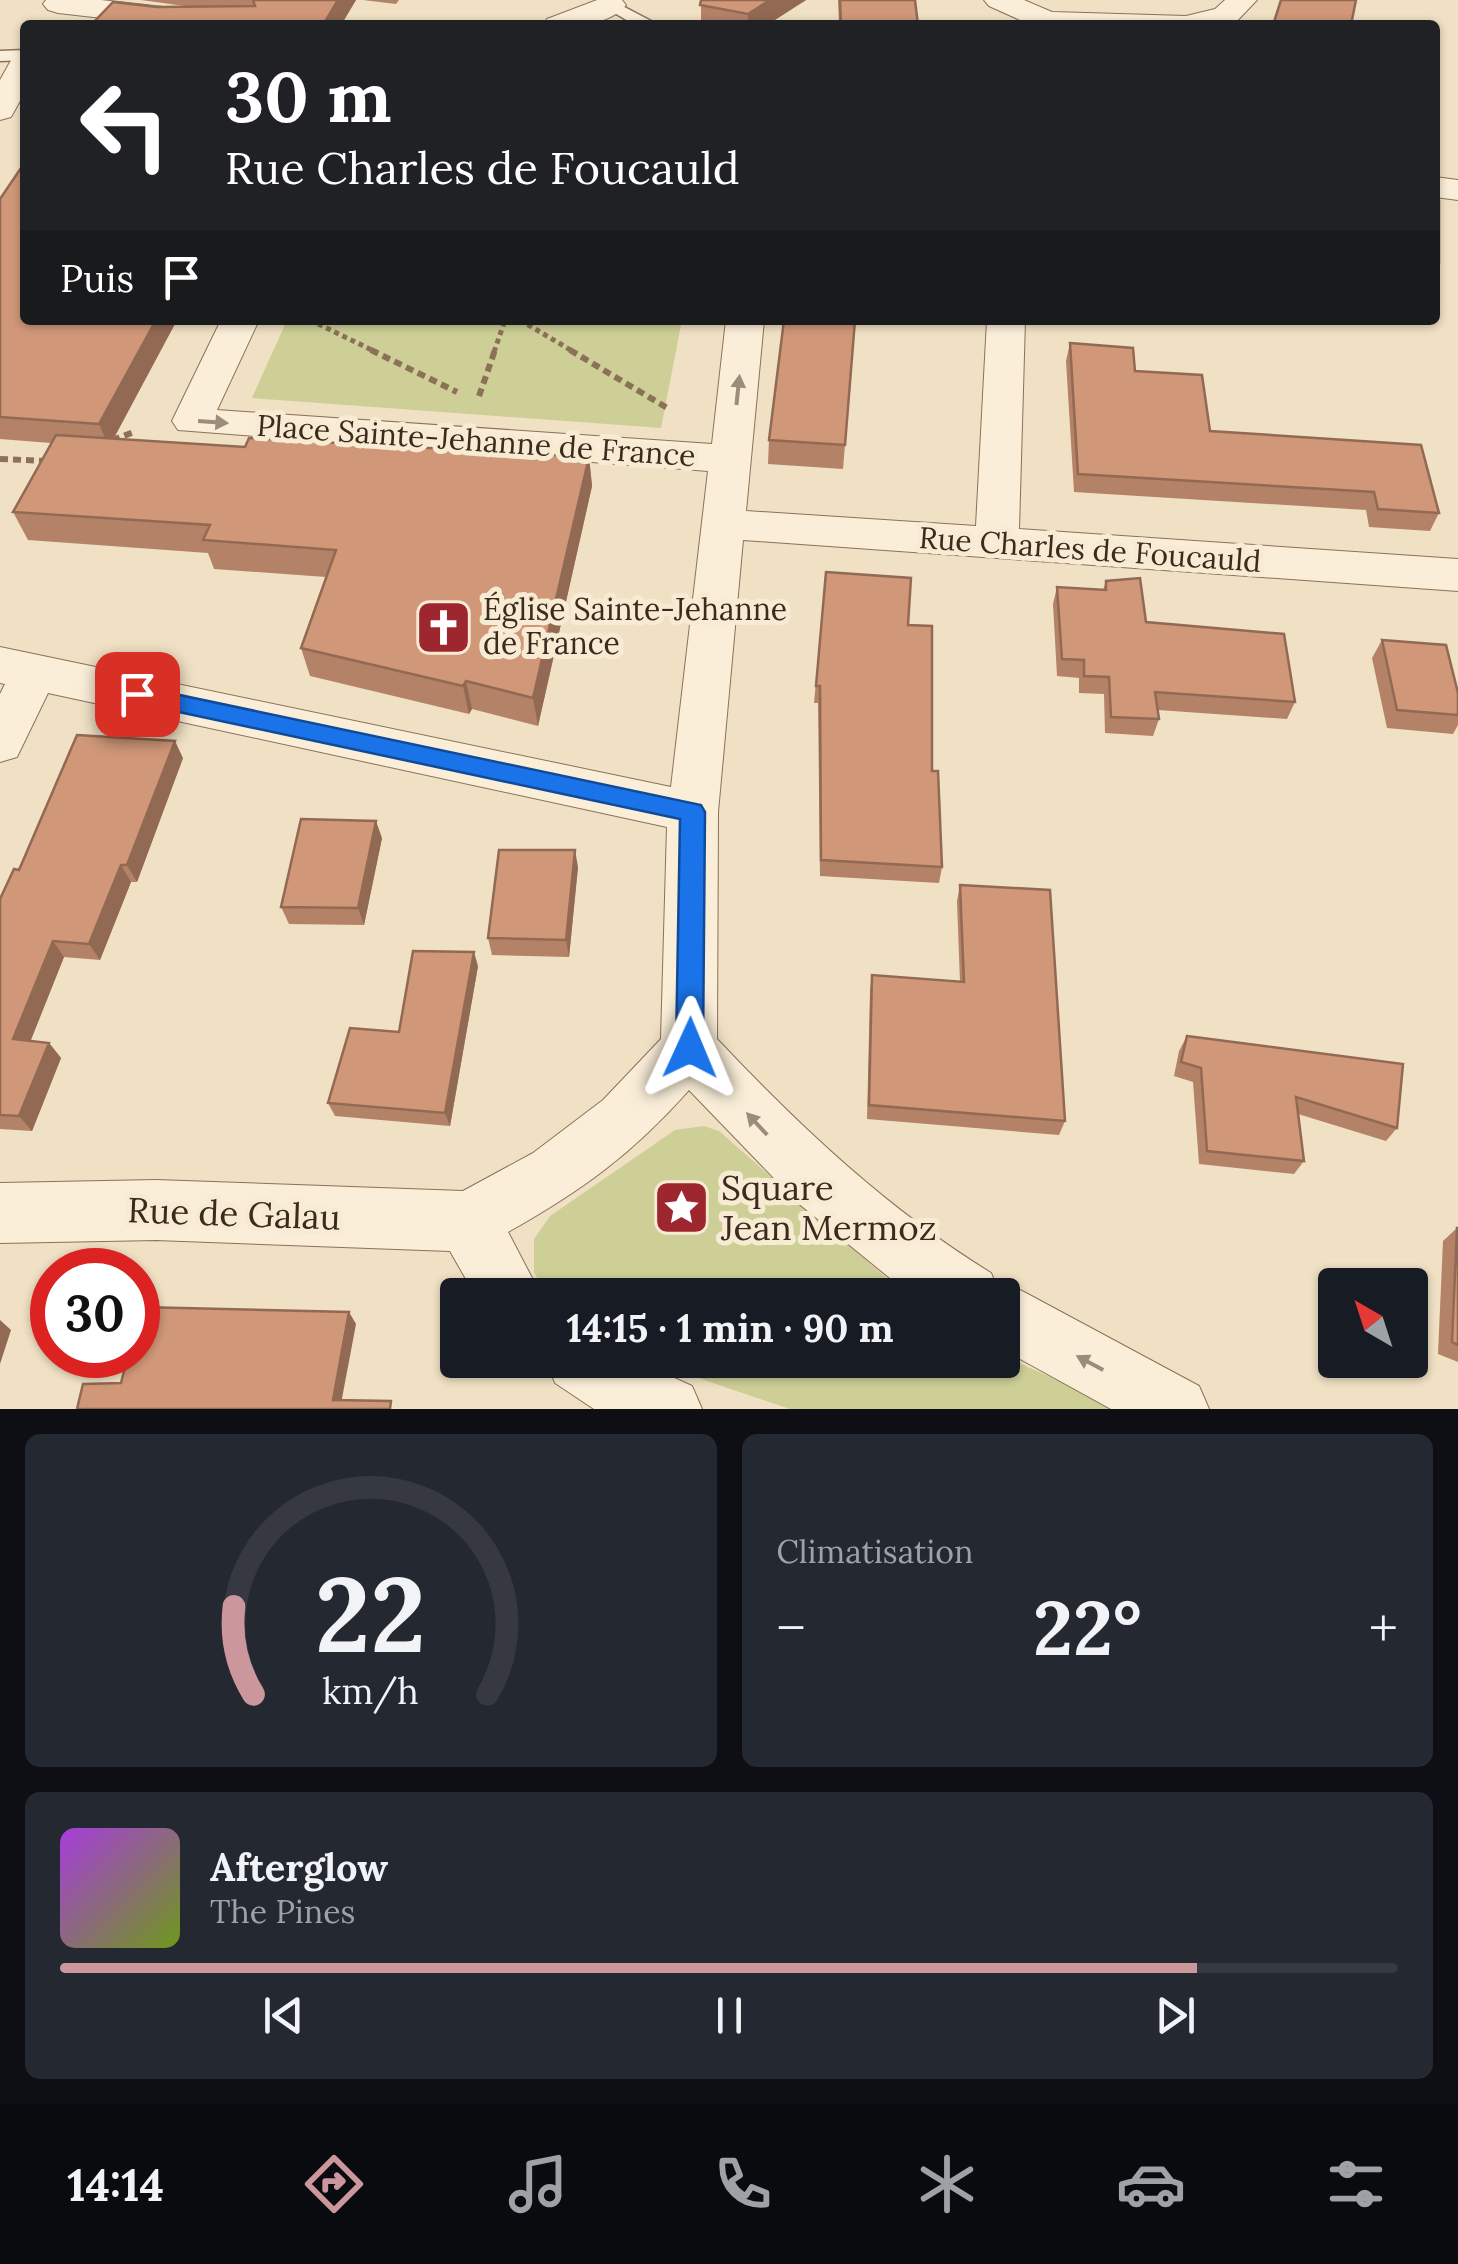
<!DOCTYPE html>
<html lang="fr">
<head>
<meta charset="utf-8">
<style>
  :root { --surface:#171b24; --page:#242831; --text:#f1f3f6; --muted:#9ea1a6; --line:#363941; --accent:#cc979c }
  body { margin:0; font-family:Lora,serif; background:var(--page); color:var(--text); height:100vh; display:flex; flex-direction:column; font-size:38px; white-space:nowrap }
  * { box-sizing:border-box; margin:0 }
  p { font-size:32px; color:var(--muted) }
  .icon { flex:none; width:55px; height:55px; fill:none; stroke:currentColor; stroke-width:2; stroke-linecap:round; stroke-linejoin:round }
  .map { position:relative; height:1409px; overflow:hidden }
  .panel { display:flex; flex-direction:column; gap:25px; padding:25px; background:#0d0f14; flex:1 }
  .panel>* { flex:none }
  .guide { position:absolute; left:20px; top:20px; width:1420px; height:305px; border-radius:10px; box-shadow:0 2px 8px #0004; background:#202124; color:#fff; overflow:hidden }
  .needle { width:65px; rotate:321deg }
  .buttons { position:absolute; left:1318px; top:1268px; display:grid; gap:20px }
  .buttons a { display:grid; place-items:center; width:110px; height:110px; border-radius:10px; background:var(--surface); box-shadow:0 2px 8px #0004; font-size:50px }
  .speed { position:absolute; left:30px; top:1248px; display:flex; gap:20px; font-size:50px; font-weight:700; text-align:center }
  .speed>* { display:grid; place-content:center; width:130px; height:130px; border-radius:50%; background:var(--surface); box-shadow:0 2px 8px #0004; line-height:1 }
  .speed .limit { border:15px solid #d22; background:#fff; color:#111 }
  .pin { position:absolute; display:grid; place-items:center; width:85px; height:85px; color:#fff; margin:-42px; border-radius:20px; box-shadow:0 5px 15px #0006 }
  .me { position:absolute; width:110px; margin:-55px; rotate:1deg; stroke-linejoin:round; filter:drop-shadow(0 0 8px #0008) }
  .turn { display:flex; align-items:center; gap:35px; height:210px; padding:0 40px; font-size:45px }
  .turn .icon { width:130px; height:130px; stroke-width:2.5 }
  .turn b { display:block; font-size:70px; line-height:85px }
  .then { display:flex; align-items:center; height:95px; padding:0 40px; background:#0003; gap:20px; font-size:38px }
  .big { font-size:75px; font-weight:700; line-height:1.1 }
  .panel .tile { flex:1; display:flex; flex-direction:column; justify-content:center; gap:15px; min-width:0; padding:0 35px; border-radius:15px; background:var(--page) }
  .panel .dial { align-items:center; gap:0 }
  .dial svg { height:260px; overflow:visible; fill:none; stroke:var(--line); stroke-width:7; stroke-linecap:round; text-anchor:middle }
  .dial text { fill:var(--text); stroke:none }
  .song { display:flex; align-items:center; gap:30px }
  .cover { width:120px; height:120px; border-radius:15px; background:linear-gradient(135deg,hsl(280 70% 55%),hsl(80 70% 35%)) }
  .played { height:10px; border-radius:5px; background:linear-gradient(90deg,var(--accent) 85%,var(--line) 85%) }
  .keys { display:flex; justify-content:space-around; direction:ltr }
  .heat { display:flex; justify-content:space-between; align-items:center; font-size:55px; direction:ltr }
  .panel .tiles { flex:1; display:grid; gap:25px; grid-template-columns:1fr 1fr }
  .tile:last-child { grid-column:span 2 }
  .trip { position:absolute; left:440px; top:1278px; width:580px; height:100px; border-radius:10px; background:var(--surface); box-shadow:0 2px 8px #0004; font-weight:700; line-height:100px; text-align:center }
  .dock { display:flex; height:160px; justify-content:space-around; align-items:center; background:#090b0e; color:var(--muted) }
  .dock .icon { width:70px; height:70px }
  .dock .active { color:var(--accent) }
  .dock b { font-size:45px; color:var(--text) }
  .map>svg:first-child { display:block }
  .green { fill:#cdcf97 }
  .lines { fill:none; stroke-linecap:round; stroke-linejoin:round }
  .service-casing { stroke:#8c7159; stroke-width:3 }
  .minor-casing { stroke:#8c7159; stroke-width:2 }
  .path-far1 { stroke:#8c7159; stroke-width:5; stroke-dasharray:5 4; stroke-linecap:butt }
  .path { stroke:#8c7159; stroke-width:6; stroke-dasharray:8 5; stroke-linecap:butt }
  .service { fill:#faeed8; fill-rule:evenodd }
  .minor { fill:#faeed8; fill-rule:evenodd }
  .wall { fill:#b38267 }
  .shaded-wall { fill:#926a54 }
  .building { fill:#d09778; stroke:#926a54; stroke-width:2.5 }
  .oneway { fill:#9b8c7b }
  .route { fill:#1a73e8; stroke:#114b97; stroke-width:2.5 }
  .labels { text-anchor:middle; stroke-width:10; stroke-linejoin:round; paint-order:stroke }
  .street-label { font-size:30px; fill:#3c2a1e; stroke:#f7ebd4 }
  .poi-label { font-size:30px; fill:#3c2a1e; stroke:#f7ebd4; text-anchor:start }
  .near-poi-label { font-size:35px; fill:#3c2a1e; stroke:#f7ebd4; text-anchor:start }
  .near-street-label { font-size:35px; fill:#3c2a1e; stroke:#f7ebd4 }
</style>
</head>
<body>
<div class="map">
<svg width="1458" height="1409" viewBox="0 0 1458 1409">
  <rect width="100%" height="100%" fill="#f0e0c4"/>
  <!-- green -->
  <g class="green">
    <path d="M287,320H682L661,428L252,398Z"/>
    <path d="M704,1126L719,1131L906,1295H546L534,1272V1239L550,1216L675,1130Z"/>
    <path d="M1003,1356L1123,1409H790L704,1380L662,1360H1002Z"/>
  </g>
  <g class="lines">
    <defs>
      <g id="service">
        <path d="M611,0L653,22L655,25H635L606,8L603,5Z"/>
        <path d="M25,50V60L0,61V51Z"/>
      </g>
      <g id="minor">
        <path d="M46,0H101L243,16L254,19L258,25H164L58,13L48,10L43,4Z"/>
        <path d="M597,0H622L626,5C607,28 570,25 543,25L547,19Z"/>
        <path d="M984,0H1024L1052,12L1186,16L1215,9L1225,0H1257L1236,22L1225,25H1031L989,6Z"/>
        <path d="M25,53V92L11,117L0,120V80L14,55Z"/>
        <path d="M1435,177L1458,180V200L1435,197Z"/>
        <path d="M221,320H259L217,410L712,444L726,320H764L746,511L976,526L987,320H1025L1019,529L1458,559V591L743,540L718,812L717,1039C801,1128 887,1209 991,1273L996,1285L1002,1282L1024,1292L1199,1386L1209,1409H1111L1002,1349V1295L907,1292L798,1203L689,1090C632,1154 583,1190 508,1232L541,1295H475L450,1251L156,1240L0,1243V1183L156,1180L463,1191L533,1153L603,1100L661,1039L667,827L48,693L17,757L0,762V694L5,684L0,683V647L671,787L708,471L178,430L172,421Z"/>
        <path d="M546,1360H635L692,1386L702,1409H594L555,1383Z"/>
      </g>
    </defs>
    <!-- service casing -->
    <use href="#service" class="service-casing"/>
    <!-- minor casing -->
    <use href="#minor" class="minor-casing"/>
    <!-- path-far1 -->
    <g class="path-far1">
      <path d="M310,320L376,352"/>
      <path d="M520,320L574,352"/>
      <path d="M494,352L505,320"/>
    </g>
    <!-- path -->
    <g class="path">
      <path d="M371,350L457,392"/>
      <path d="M570,350L669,409"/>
      <path d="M479,396L495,350"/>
      <path d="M112,440L134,432"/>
      <path d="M0,459L48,461"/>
    </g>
    <!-- service -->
    <use href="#service" class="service"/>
    <!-- minor -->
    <use href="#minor" class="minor"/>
  </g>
  <!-- wall -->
  <g class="wall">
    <path d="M141,0H356L341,25H91L157,7H192Z"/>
    <path d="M363,0H399L396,4Z"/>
    <path d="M701,0H806L767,25H701Z"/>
    <path d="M838,0H915L918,25H839Z"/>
    <path d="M0,199L25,320H177L114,438L245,447L589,457L592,486L538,726L472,709L469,714L310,676L301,648L326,577L214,569L208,553L28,540L13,512L51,443L0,439Z"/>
    <path d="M855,320L843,469L768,464L769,440Z"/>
    <path d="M1070,343L1135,371L1210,431L1439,513L1430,531L1369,527L1366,510L1074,492L1066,361Z"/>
    <path d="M826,572L908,625L932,771L942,867L939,883L820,876L818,703H814Z"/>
    <path d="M1106,581L1146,622L1295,702L1287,719L1158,710L1159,719L1153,736L1105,733L1104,694L1079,693V678L1057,676L1053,604L1057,587L1103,590Z"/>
    <path d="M1382,640L1458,693V725L1453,734L1387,728L1372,658Z"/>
    <path d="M183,758L137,882H131L100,960L64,957L30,1041L49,1043L61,1058L32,1131L0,1129V899Z"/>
    <path d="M382,838L364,925L289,924L281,907Z"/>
    <path d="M578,867L569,957L492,955L488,938Z"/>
    <path d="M960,885L1065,1121L1059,1135L867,1119L870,990L872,975L960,982L957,901Z"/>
    <path d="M478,966L450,1126L335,1116L328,1103L399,1032Z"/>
    <path d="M1187,1036L1397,1128L1386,1141L1298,1114L1304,1161L1294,1174L1199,1164L1193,1082L1174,1076L1179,1051Z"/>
    <path d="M1457,1228H1458V1362L1438,1354L1443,1241Z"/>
  </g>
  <!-- shaded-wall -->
  <g class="shaded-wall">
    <path d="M338,0H356L341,25H323Z"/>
    <path d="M770,0H806L767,25H748V14Z"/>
    <path d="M156,320H177L109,447L99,424Z"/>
    <path d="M589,457L592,486L538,726L533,698Z"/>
    <path d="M466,681L472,709L469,714L463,686Z"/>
    <path d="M175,741L183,758L137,882L127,865Z"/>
    <path d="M376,821L382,838L364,925L358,908Z"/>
    <path d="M575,850L578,867L569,957L566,940Z"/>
    <path d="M121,865L131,882L100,960L89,944Z"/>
    <path d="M53,941L64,957L25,1055L13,1039Z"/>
    <path d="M474,952L478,966L450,1126L445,1113Z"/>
    <path d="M49,1043L61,1058L32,1131L19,1116Z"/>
    <path d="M349,1312L356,1324L340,1409L333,1400Z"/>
    <path d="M0,1320L11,1330L0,1364Z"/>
  </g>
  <!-- building -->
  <g class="building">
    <path d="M253,0H338L323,25H91L113,2L157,7L255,6Z"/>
    <path d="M701,0H770L748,14L700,5Z"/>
    <path d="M840,0H915L918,25H841Z"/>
    <path d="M1281,0H1356L1351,25H1273Z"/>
    <path d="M25,162V320H156L99,424L0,417V199Z"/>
    <path d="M1435,200L1439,201V263H1435Z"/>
    <path d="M784,320H855L845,445L769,440Z"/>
    <path d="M1070,343L1133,348L1135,371L1202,375L1210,431L1421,445L1439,513L1378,509L1374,492L1078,474Z"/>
    <path d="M56,435L245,447L249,438L589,457L533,698L466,681L463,686L301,648L336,550L203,540L210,525L13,512Z"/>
    <path d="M826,572L911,578L908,625L932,626V771H938L942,867L821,860L820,686H816Z"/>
    <path d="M1140,578L1146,622L1284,634L1295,702L1155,692L1159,719L1111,717L1109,677L1084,676V660L1062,659L1057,587L1106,590V581Z"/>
    <path d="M1382,640L1446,645L1458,693V715L1397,710Z"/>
    <path d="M77,735L175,741L127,865H121L89,944L53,941L13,1039L49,1043L19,1116L0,1115V899L14,869L19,870Z"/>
    <path d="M301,819L376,821L358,908L281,907Z"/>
    <path d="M499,850H575L566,940L488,938Z"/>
    <path d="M960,885L1050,890L1065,1121L869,1105L872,975L964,982Z"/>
    <path d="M413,951L474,952L445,1113L328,1103L350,1028L399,1032Z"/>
    <path d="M1187,1036L1403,1064L1397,1128L1296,1097L1304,1161L1207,1151L1201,1068L1181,1062Z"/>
    <path d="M1457,1228H1458V1345L1452,1342Z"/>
    <path d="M140,1307L349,1312L333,1400L391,1401L390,1409H77L83,1384L121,1383L128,1355H138V1318Z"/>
  </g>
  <!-- one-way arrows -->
  <defs><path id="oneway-solid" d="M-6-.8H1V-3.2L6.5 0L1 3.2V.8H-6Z" transform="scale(2.5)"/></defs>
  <g class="oneway">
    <use href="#oneway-solid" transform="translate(738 390) rotate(-84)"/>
    <use href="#oneway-solid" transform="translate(213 422) rotate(4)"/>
    <use href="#oneway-solid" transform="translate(757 1124) rotate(-133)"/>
    <use href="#oneway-solid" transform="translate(1090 1363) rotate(-152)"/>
  </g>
  <!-- route -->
  <path class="route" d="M137,686L701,805L705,812L703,1048L699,1057L690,1061L680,1057L676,1048L680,819L137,703L126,694Z"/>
  <!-- icons -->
  <defs>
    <symbol id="church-square" viewBox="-11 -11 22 22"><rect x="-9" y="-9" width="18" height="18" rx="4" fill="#9e262f" stroke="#f7ebd4"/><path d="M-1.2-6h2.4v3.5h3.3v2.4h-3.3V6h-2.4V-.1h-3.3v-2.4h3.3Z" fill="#fff"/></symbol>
    <symbol id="sight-square" viewBox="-11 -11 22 22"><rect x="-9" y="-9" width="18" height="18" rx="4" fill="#9e262f" stroke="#f7ebd4"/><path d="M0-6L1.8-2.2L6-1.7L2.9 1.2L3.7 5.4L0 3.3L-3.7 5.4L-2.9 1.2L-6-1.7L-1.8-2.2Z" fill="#fff"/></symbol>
  </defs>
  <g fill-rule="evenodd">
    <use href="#church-square" x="412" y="596" width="63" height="63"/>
    <use href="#sight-square" x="650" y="1176" width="63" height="63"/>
  </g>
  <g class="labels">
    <!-- street labels -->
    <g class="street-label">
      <text transform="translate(476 441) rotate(4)" y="10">Place Sainte-Jehanne de France</text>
      <text transform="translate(1090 550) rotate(4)" y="10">Rue Charles de Foucauld</text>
    </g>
    <!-- poi labels -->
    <g class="poi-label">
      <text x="483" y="620">Église Sainte-Jehanne<tspan x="483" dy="34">de France</tspan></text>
    </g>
    <!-- near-poi labels -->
    <g class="near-poi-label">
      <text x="721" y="1200">Square<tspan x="721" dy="40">Jean Mermoz</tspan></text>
    </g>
    <!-- near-street labels -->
    <g class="near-street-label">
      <text transform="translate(234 1214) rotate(2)" y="12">Rue de Galau</text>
    </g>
  </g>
</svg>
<div class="buttons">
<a><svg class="needle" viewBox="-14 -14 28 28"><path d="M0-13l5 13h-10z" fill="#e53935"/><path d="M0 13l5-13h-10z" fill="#9ea1a6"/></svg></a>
</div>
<div class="speed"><div class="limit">30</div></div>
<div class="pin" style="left:137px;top:694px;background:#d93025"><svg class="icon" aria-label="arrive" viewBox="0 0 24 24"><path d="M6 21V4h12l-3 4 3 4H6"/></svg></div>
<svg class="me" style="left:690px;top:1048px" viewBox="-20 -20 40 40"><path d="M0-17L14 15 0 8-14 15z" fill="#1a73e8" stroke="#fff" stroke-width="4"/></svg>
<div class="trip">14:15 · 1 min · 90 m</div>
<div class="guide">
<div class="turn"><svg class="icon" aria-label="left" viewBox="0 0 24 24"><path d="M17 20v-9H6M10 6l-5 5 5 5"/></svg><div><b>30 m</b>Rue Charles de Foucauld</div></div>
<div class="then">Puis<svg class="icon" aria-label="arrive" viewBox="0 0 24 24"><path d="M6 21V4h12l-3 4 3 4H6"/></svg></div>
</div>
</div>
<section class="panel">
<div class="tiles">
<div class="tile dial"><svg viewBox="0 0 100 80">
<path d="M14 69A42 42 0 1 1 86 69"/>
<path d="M14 69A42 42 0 0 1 8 42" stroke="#cc979c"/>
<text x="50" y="56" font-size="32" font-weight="700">22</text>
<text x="50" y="72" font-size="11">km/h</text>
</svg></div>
<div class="tile"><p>Climatisation</p>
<div class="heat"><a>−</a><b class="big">22°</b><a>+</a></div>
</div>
<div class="tile">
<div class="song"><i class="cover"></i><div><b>Afterglow</b><p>The Pines</p></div></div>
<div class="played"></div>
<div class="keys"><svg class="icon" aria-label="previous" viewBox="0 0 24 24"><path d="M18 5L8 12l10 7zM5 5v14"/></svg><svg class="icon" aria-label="pause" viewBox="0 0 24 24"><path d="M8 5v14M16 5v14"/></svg><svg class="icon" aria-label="next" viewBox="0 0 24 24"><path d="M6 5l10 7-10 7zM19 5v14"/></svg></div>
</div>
</div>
</section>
<nav class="dock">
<b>14:14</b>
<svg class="icon active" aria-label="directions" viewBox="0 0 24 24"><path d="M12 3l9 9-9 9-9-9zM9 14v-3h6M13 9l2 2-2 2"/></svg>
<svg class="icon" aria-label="music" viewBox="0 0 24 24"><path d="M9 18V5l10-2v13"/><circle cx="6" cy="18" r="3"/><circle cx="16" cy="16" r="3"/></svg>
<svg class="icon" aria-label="phone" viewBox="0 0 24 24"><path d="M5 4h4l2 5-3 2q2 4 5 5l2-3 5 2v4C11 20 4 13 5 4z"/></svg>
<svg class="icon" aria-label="climate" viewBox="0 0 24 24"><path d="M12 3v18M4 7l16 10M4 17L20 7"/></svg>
<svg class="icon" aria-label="car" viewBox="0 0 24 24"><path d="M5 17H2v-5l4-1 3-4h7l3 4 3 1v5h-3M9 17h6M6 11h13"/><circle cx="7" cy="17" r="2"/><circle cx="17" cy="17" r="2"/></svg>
<svg class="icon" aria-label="filters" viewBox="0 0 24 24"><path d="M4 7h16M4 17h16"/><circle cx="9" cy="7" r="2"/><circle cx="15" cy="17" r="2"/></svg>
</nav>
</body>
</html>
